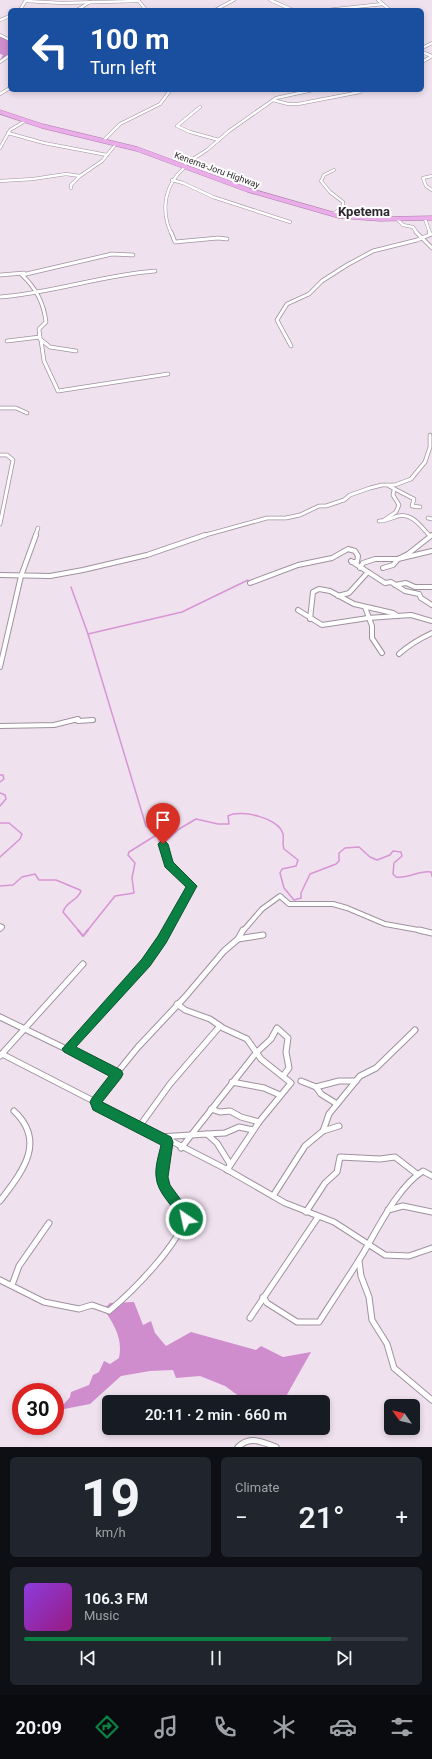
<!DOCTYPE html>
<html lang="en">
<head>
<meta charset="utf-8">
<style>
  :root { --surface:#171b24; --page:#20242c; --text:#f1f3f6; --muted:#9ea1a6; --line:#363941; --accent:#0b8043 }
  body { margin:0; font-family:Roboto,sans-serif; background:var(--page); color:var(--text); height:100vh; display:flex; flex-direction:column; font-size:15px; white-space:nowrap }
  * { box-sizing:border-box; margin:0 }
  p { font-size:13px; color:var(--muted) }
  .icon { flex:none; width:22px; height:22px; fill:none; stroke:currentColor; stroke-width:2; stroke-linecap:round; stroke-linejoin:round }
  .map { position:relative; height:1447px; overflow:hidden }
  .panel { display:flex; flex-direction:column; gap:10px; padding:10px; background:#0d0f14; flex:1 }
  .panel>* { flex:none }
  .hud { position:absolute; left:8px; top:8px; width:416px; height:84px; border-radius:6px; box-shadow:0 2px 6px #0003; background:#1a4fa0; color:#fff; overflow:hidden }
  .needle { width:26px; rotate:304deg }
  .fabs { position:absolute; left:384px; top:1399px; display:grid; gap:8px }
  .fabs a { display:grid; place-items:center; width:36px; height:36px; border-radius:6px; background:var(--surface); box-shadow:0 2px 6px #0003; font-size:20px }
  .speed { position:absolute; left:12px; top:1383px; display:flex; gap:8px; font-size:20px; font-weight:700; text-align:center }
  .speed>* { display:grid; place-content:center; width:52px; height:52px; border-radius:50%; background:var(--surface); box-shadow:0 2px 6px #0003; line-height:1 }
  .speed .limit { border:6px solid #d22; background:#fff; color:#111 }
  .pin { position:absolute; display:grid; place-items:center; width:34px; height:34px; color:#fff; margin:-41px -17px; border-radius:50% 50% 50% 0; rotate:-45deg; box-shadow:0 0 4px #0007 }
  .pin .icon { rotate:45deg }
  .me { position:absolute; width:44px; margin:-22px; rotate:326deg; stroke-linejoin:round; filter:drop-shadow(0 0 3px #0008) }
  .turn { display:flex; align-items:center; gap:14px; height:84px; padding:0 16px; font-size:18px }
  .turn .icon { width:52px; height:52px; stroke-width:2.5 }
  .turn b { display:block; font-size:28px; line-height:34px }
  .big { font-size:30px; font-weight:600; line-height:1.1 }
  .panel .card { flex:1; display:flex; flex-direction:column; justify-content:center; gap:6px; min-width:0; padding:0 14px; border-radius:6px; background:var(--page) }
  .panel .dial { align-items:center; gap:0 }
  .dial b { font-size:52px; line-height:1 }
  .song { display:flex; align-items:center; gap:12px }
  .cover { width:48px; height:48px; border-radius:6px; background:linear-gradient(135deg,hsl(270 70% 55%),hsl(310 70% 35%)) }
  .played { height:4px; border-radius:2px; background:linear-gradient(90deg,var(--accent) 80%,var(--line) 80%) }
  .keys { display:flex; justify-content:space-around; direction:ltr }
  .heat { display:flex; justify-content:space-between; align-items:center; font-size:22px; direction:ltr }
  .panel .tiles { flex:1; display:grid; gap:10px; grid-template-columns:1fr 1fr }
  .card:last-child { grid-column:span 2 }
  .trip { position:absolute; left:102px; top:1395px; width:228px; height:40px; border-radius:6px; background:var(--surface); box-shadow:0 2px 6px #0003; font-weight:600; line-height:40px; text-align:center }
  .tabs { display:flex; height:64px; justify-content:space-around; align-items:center; background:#090b0e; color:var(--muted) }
  .tabs .icon { width:28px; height:28px }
  .tabs .on { color:var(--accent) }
  .tabs b { font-size:18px; color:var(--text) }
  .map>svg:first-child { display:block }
  .forest { fill:#cf8dcd }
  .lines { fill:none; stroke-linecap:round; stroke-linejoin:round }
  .stream-far1 { stroke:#d795d5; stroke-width:1.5 }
  .stream { stroke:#d795d5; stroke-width:2 }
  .street-far3-casing { stroke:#9f929e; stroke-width:3.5 }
  .street-far2-casing { stroke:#9f929e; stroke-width:4.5 }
  .street-far1-casing { stroke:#9f929e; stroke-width:6 }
  .street-casing { stroke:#9f929e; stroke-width:7 }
  .highway-casing { stroke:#a97fa8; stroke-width:5 }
  .street-far3 { stroke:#fff; stroke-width:2.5 }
  .street-far2 { stroke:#fff; stroke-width:3 }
  .street-far1 { stroke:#fff; stroke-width:4 }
  .street { stroke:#fff; stroke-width:5 }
  .highway { stroke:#ebade9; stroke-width:4 }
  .route { fill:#0b8043; stroke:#07532c }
  .labels { text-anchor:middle; stroke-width:4; stroke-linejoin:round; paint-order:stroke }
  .far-street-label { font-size:9px; fill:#2e292e; stroke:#fff }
  .far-district-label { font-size:13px; font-weight:bold; fill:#2e292e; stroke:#fff }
</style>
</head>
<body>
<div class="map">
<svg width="432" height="1447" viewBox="0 0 432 1447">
  <rect width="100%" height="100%" fill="#f0e1ef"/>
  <!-- forest -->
  <g class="forest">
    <path d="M0,35L10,41V54L0,60L3,55L0,54Z"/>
    <path d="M134,1302L143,1325L151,1321L155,1333L166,1346L191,1332L256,1350L261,1346L283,1357L311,1352L284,1400L277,1402H247L225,1386L200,1376L176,1378L173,1370L150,1371L121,1376L90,1404L59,1410L70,1397L71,1392L89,1385L93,1375L99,1372L104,1361L110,1364L119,1358C123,1338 114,1325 104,1309L110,1303Z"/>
  </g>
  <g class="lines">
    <!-- stream-far1 -->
    <g class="stream-far1">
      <path d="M71,587L88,634L146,826L158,834"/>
      <path d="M88,634L182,612L248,580"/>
      <path d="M0,775H3L4,779L0,782"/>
      <path d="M0,793L5,795L6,799L0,806"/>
      <path d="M0,823H9L22,834L20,839L0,857"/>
      <path d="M0,886L13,885L22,877L35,874L39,880H56L80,890L81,891C77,902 67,900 63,912L79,931"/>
      <path d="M87,931L115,896L134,893L132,878L135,863L128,855L129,852L158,834L160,847L179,829L196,819L218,824H229L228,816C241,809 279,818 283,834C284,839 282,844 284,849L298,860L296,866L282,869L280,873L284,888L294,900L301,898V893L310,874L336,864L339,861V853L345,848L359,847L370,857L377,860L390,855L393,851L401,852L402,856L394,863L393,874L396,877C408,879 419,870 431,872L432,876"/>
    </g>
    <!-- stream -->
    <path class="stream" d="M78,930L83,936L88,930"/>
    <defs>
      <g id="street-far3">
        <path d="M138,0L146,10"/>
        <path d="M270,0L293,10"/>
        <path d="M378,0L390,10"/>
        <path d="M26,1L62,3L139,1"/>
        <path d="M20,10L26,0"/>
        <path d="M77,10L90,2"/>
        <path d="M215,10L234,0"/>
        <path d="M327,10L383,4"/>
        <path d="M0,20L10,16"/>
        <path d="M0,35L10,40"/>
        <path d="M422,48L432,43"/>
        <path d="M422,52L432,56L422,62"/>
        <path d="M0,62L10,55"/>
        <path d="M0,94L10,88"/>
        <path d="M273,100L288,104H298L360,92"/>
        <path d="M200,107L177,126L190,132L219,140"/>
        <path d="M8,133L44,143L107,155"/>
        <path d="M103,141L120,124L160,104L169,92"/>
        <path d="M0,148L10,130L25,121"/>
        <path d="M182,166L207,150L229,131L276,98L313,90"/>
        <path d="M432,176L423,178L426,186L432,190"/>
        <path d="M172,180L183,183L213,197L290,222"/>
        <path d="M0,181L33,179L66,174L80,176"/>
        <path d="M71,188V185L80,176L102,161L116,144"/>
        <path d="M333,215L343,206V202L330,192L321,181L324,175L334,170"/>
        <path d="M397,219L403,225L413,227L417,233"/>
        <path d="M425,219L430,233"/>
        <path d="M171,233C160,209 165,184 185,167"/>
      </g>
      <g id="street-far2">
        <path d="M171,232L175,242L218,238L227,239"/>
        <path d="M416,232L432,248"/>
        <path d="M429,232L430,234"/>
        <path d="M0,275L24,273"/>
        <path d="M0,297C53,293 102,275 155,271"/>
        <path d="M41,340L44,361L58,391L168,374"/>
        <path d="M7,341L40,337"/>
        <path d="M291,346L277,320L287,304L309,294L322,281L347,265L373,251L417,240L432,234"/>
        <path d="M76,351L50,347L40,339L39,329L46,322C44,304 35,287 22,275L112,254L133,255"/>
        <path d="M0,408H16L27,413"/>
        <path d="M0,455H7L13,460L0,524"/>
        <path d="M389,486L414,499L412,506L420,507"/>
        <path d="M428,518L432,519"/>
        <path d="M384,520L396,512L399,505L393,495L394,490"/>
        <path d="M379,521C386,521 392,518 398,516C413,513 421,527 430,536"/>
        <path d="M35,536L38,528"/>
        <path d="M202,536L267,518H286L300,515L319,506H326L344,500L350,495L370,488L382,485H395L411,479L425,462L430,447V435"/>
        <path d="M431,536L432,535"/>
      </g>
      <g id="street-far1">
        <path d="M351,561L385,583L391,582L405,591L419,594L421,598L432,605"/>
        <path d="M360,568L363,563L375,559H398L408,554L432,535"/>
        <path d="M383,568L393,565L398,559L432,551"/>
        <path d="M0,575L50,576L83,570L147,555L205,535"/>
        <path d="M250,583L298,565L332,558L348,549L355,551L358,556L357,562H352"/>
        <path d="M395,585L406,583L415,587H432"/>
        <path d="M338,596L349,593L368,572"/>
        <path d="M365,607L372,626V638L382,653"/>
        <path d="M298,610L322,625L368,618L411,615L432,621"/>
        <path d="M310,619L313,592L319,589L330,591L354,604L393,613L398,616"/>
        <path d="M399,654C409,645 419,639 432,633"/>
        <path d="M0,667L21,576L36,535"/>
        <path d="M0,726L54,725L78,719V721L93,720"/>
        <path d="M163,844L173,868L192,886L166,931"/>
        <path d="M0,926L2,927L0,929"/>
        <path d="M243,931L262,909L280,896L289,904H333L347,908L385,924L424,931"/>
      </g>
      <g id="street">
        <path d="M419,930L432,933"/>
        <path d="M238,939L243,930"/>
        <path d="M177,1004L185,1010L210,1019L223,1028L247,1039L261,1059L291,1083L259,1122L227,1170"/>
        <path d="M0,1017L118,1074"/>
        <path d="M68,1049L146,963L167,930"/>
        <path d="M2,1054L226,1169L285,1203L334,1222L385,1255L409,1256L432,1248"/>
        <path d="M0,1056L83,964"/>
        <path d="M301,1081L316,1087L321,1094L337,1104"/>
        <path d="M232,1082L264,1088L280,1095"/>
        <path d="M316,1087L339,1081H356"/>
        <path d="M97,1106L96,1102L99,1095L138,1047L185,997L224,951L238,939L263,935"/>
        <path d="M211,1109L220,1112L230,1111L241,1117L259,1122"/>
        <path d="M139,1127L170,1084L220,1026"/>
        <path d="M323,1131L329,1114L360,1076L376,1068L415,1030"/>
        <path d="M207,1134L225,1133L239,1127L253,1130"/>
        <path d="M159,1137L207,1134L217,1143L230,1164"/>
        <path d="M181,1148L256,1053L271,1039L277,1028L288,1038L286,1052L289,1068L283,1076"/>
        <path d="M273,1196L305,1146L323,1131L339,1126"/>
        <path d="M0,1201C22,1172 47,1142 14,1111"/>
        <path d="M388,1210L403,1206L432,1212"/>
        <path d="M306,1212L325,1183L337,1172L340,1157L380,1159L395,1157L417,1174"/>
        <path d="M359,1261L361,1276L369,1297L372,1320L387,1344L394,1368L432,1400"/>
        <path d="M0,1280L44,1302L79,1309L92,1305L109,1311C132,1292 180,1244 186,1215L165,1188L162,1177L167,1141"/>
        <path d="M12,1285L19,1266L49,1223"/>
        <path d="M263,1297L267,1303L297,1322H319C332,1301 346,1281 359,1260C376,1233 396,1188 423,1171L432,1176"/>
        <path d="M250,1318L318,1217"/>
        <path d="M238,1447C250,1435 262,1442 276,1447"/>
      </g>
      <path id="highway" d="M0,112L42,126L137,149L248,190L339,216L380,219L432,218"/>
    </defs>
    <!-- street-far3 casing -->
    <use href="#street-far3" class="street-far3-casing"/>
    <!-- street-far2 casing -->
    <use href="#street-far2" class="street-far2-casing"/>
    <!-- street-far1 casing -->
    <use href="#street-far1" class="street-far1-casing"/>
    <!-- street casing -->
    <use href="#street" class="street-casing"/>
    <!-- highway casing -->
    <use href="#highway" class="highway-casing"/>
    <!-- street-far3 -->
    <use href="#street-far3" class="street-far3"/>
    <!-- street-far2 -->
    <use href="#street-far2" class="street-far2"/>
    <!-- street-far1 -->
    <use href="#street-far1" class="street-far1"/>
    <!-- street -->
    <use href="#street" class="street"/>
    <!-- highway -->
    <use href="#highway" class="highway"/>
  </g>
  <!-- route -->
  <path class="route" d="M163,839L168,844L173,862L197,886L166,943L150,966L76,1047L121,1070L123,1074L121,1078L102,1102L171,1137L173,1142L168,1177L170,1185L192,1215L191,1223L186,1225L182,1223C176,1207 157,1195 156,1176C155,1166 159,1154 161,1145L93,1110L90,1102L92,1098L109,1076L64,1052L62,1049L142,959L158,936L186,887L165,867L158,844Z"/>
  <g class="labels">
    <!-- far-street labels -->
    <g class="far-street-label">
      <text transform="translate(217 170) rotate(20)" y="3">Kenema-Joru Highway</text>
    </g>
    <!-- far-district labels -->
    <g class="far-district-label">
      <text x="364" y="216">Kpetema</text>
    </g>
  </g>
</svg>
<div class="fabs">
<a><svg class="needle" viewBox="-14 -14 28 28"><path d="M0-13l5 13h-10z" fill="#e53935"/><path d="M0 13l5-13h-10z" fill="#9ea1a6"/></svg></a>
</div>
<div class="speed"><div class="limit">30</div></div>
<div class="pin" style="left:163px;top:844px;background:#d93025"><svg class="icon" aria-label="arrive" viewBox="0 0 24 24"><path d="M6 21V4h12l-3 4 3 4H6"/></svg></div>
<svg class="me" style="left:186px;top:1219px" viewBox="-20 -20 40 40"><circle r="17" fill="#0b8043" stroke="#fff" stroke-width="3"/><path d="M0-11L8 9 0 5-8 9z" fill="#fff"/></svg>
<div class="trip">20:11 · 2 min · 660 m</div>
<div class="hud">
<div class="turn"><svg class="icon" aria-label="left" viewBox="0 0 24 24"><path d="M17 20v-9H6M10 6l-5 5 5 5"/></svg><div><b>100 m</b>Turn left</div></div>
</div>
</div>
<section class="panel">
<div class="tiles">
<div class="card dial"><b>19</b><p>km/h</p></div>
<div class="card"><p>Climate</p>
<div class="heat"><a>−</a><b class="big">21°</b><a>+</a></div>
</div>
<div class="card">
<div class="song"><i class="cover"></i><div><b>106.3 FM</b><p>Music</p></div></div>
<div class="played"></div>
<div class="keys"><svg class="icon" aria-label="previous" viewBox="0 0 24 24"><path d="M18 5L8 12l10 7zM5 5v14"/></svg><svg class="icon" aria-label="pause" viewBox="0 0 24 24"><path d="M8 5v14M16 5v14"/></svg><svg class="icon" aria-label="next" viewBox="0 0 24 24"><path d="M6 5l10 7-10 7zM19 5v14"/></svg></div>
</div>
</div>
</section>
<nav class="tabs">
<b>20:09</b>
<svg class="icon on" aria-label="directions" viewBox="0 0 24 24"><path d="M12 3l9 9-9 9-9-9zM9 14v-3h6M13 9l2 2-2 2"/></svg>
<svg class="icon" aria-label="music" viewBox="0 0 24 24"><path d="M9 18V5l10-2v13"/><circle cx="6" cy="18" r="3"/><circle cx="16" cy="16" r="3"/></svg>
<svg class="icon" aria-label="phone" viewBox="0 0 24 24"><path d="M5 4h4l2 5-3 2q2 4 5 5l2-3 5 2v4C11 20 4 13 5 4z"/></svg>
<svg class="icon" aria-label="climate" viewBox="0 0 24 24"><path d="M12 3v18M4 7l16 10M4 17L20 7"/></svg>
<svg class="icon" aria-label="car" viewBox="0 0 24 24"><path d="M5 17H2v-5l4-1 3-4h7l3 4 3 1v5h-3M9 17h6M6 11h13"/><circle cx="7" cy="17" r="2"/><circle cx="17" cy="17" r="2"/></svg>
<svg class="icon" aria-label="filters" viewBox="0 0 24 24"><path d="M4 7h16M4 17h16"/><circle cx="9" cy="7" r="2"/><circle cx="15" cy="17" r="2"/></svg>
</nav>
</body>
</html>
